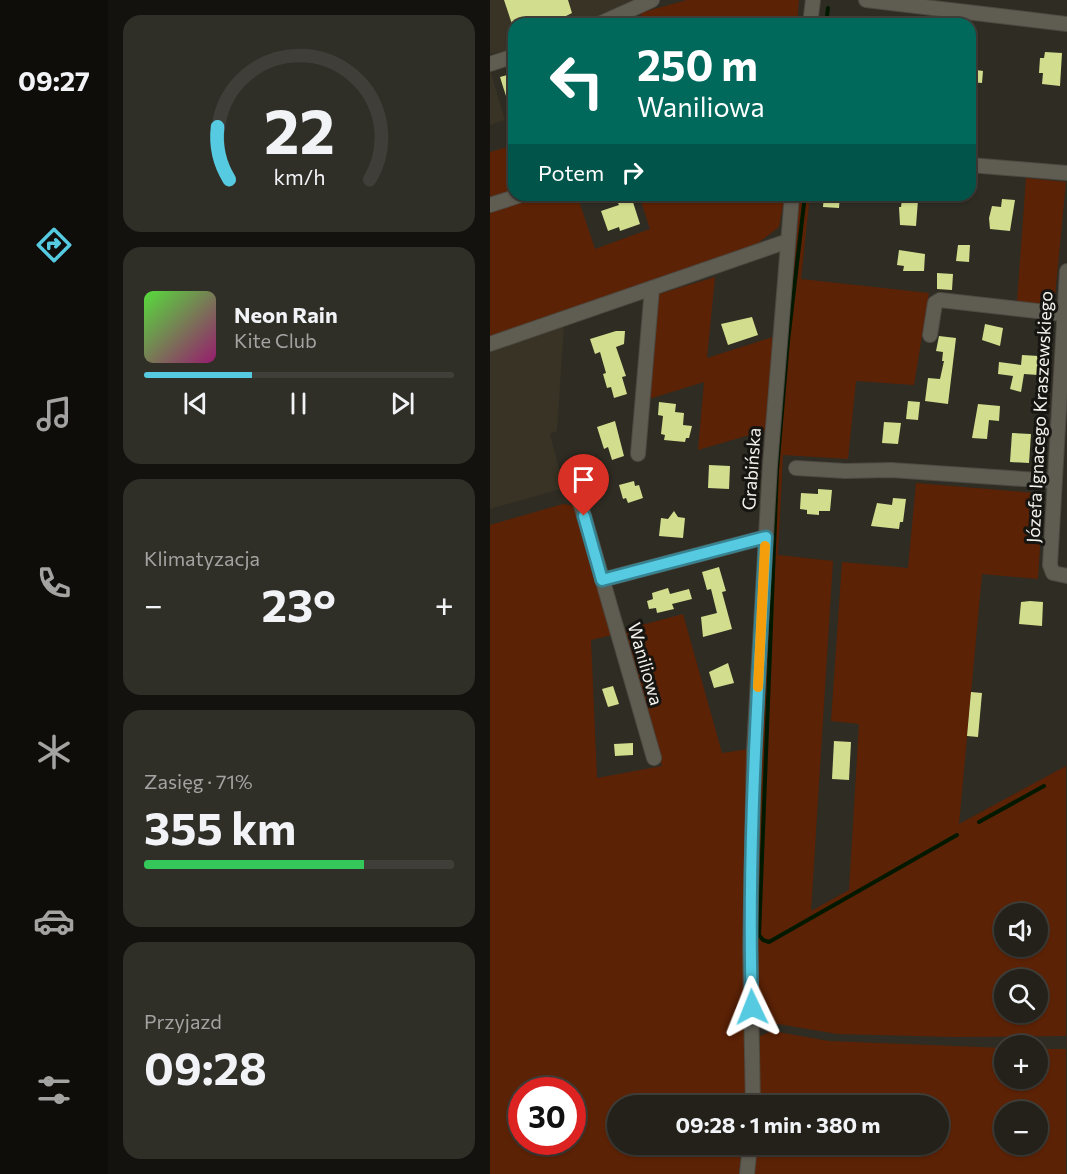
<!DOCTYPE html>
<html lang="pl">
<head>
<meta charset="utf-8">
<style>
  :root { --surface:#23211a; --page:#2f2e27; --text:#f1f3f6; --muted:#a3a3a2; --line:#403e39; --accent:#55cae0 }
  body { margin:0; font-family:Commissioner,sans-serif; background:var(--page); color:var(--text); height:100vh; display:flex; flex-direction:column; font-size:22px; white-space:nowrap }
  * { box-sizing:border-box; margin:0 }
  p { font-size:20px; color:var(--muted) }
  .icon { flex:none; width:33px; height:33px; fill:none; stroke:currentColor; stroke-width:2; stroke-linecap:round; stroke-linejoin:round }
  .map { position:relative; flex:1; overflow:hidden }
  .sheet { display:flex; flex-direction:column; gap:15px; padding:15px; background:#13120e; width:382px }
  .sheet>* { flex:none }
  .hud { position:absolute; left:18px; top:18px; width:468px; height:183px; border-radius:18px; box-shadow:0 2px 4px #0004,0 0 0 2px var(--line); background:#00695c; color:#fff; overflow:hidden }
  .fabs { position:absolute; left:504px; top:903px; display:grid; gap:12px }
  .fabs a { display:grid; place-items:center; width:54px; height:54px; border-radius:50%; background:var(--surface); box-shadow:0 2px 4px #0004,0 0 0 2px var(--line); font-size:30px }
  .speed { position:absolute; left:18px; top:1077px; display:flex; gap:12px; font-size:30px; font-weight:700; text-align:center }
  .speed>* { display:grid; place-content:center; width:78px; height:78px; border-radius:50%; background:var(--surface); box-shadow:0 2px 4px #0004,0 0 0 2px var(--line); line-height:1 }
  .speed .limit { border:9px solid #d22; background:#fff; color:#111 }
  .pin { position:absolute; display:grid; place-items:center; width:51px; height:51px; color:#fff; margin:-62px -26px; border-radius:50% 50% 50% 0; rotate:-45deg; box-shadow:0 0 6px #0007 }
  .pin .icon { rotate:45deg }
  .me { position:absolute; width:66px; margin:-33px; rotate:358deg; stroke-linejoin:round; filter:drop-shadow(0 0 4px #0008) }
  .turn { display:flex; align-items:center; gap:21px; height:126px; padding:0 30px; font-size:27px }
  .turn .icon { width:78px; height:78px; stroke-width:2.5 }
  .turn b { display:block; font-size:42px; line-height:51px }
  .then { display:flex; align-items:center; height:57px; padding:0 30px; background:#0003; gap:12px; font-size:22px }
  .big { font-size:45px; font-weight:700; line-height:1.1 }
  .sheet .widget { flex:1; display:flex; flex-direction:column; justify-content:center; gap:9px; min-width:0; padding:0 21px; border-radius:18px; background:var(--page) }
  .sheet .dial { align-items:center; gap:0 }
  .dial svg { height:156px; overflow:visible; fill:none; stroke:var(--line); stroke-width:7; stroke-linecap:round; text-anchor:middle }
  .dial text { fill:var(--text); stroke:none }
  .song { display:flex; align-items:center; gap:18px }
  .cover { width:72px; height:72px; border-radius:9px; background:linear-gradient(135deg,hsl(110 70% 55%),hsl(320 70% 35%)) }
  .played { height:6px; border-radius:3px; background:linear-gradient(90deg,var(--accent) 35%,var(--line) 35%) }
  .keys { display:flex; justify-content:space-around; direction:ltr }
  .heat { display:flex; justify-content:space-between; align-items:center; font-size:33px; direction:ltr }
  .charge { height:9px; border-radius:4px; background:linear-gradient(90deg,#34c759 71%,var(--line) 0) }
  .trip { position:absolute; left:117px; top:1095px; width:342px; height:60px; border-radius:30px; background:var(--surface); box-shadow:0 2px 4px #0004,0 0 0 2px var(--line); font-weight:700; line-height:60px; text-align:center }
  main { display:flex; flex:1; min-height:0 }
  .tab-bar { display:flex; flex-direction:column; width:108px; justify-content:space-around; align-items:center; background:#0e0d0a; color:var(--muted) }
  .tab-bar .icon { width:42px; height:42px }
  .tab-bar .selected { color:var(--accent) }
  .tab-bar b { font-size:27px; color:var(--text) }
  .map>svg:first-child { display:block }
  .built { fill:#383324 }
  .green { fill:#5c2205; fill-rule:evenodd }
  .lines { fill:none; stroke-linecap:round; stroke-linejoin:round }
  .stream { stroke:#021900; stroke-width:4 }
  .building { fill:#d2de8d }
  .minor-casing { stroke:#4c4a42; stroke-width:16 }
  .minor { stroke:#5f5c52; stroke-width:14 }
  .route-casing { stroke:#378392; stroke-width:15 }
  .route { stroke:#55cae0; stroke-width:10 }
  .slow { stroke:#f59e0b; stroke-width:10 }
  .labels { text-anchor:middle; stroke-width:6; stroke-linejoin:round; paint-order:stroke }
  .street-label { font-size:18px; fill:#f4f2ec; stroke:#161511 }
</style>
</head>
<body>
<main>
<nav class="tab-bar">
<b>09:27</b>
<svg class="icon selected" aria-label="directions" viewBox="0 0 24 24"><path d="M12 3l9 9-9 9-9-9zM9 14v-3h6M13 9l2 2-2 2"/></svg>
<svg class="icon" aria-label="music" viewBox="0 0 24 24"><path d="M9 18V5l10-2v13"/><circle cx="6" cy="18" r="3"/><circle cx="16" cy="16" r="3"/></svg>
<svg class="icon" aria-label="phone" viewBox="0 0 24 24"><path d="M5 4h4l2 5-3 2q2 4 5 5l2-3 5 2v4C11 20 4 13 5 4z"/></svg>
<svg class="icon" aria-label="climate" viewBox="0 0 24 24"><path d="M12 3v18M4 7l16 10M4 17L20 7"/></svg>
<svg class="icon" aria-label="car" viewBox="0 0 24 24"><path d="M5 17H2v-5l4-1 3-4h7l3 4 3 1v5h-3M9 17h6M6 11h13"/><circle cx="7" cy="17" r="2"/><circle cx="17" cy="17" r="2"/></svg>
<svg class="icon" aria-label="filters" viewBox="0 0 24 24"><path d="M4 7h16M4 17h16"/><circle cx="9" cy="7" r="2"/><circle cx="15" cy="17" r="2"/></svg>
</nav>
<section class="sheet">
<div class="widget dial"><svg viewBox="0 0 100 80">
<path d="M14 69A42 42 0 1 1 86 69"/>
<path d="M14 69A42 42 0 0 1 8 42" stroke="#55cae0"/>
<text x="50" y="56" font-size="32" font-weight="700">22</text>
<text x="50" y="72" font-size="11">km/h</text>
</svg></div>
<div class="widget">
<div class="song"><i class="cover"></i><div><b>Neon Rain</b><p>Kite Club</p></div></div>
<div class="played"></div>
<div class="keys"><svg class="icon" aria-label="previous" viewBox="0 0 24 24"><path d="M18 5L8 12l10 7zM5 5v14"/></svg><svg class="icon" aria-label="pause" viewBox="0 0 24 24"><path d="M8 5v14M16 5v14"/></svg><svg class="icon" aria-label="next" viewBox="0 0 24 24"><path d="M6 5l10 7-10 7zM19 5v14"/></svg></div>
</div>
<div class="widget"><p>Klimatyzacja</p>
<div class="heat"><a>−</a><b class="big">23°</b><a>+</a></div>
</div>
<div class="widget"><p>Zasięg · 71%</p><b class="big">355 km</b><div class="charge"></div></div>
<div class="widget"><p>Przyjazd</p><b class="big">09:28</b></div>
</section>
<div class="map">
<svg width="577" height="1174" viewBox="0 0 577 1174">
  <rect width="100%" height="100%" fill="#2f2c23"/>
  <!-- built -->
  <g class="built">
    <path d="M0,0H142L92,24H24V48L0,54Z"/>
    <path d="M0,70L15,120L0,125Z"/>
    <path d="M74,326L67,431L60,434L74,488L0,509V351Z"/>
  </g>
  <!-- green -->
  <g class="green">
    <path d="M197,0H309L307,24H154L150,13Z"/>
    <path d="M24,145V192L0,200V152Z"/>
    <path d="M536,178L576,182L564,306L527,302Z"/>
    <path d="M55,195H87L105,249L160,229L149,195H295L289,227L259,250L0,336V211Z"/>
    <path d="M308,195H320L311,279L439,293L424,385L366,381L358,459L293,455L288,555L343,561L321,911L359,890L369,724L341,721L352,562L418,568L426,483L546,493L553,499L548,579L492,574L469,824L576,766V1036L464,1037L347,1034L270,1021C255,746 285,469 308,195ZM514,914H548V946H514ZM514,980H548V1012H514Z"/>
    <path d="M225,277L217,358L286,336L277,430L208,450L214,382L159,399L169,294Z"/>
    <path d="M73,504L86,506L122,635L101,640L107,778L172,766L133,630L193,614L232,753L259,749L256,1105L128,1106V1144L252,1145L249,1174H0V525ZM32,1090H82V1142H32Z"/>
    <path d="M282,1031L339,1041L514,1048V1078H548V1049H576V1174H262L265,1145L448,1144V1106L268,1105L270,1036ZM514,1112H548V1144H514Z"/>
  </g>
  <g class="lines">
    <!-- stream -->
    <g class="stream">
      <path d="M336,24L338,8"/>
      <path d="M315,195L298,341L287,470L269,935L273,940L279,942L467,835"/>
      <path d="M489,822L554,786"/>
    </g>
  </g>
  <!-- building -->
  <g class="building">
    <path d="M14,0H78L82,13L74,17L76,24H22Z"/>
    <path d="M555,52L572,53L570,86L552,84L553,73H549L550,58H554Z"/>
    <path d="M480,69L493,71L492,83L480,82Z"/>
    <path d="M24,73V114L22,115L10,77Z"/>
    <path d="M334,195H350L349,208L333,207Z"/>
    <path d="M141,196L150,224L130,231L129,227L118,231L111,211L129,205L127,201Z"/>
    <path d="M412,199L428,200L426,226L410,225L409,207H411Z"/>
    <path d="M512,199L525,200L520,231L500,229L499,218L502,206L511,207Z"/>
    <path d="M468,245H480L479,262L466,261Z"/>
    <path d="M409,250L435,254L434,271H413L414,266L407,265Z"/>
    <path d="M447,273L463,274L462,290L447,289Z"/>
    <path d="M262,317L268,335L238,345L231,324Z"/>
    <path d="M495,324L513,328L510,346L492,340Z"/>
    <path d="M126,331H135L134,344L126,347L136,376L132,377L137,394L124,398L121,387L117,388L113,374L116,373L110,352L105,354L100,339Z"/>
    <path d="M449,336L466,338L458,404L435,401L438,378L450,379L454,361H452L453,352L446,351Z"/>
    <path d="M532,355L549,356L548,375L534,374L531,392L520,389L523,376L508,374L509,362L531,365Z"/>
    <path d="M418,401L430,402L428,420L416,419Z"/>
    <path d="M169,402L186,404L185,412L194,413L193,425L202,426L199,438H196L195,442L174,440L175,435L171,434L173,416L168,415Z"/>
    <path d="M488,404L510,406L509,421L499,420L497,439L482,438Z"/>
    <path d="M125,421L134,456L122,460L118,447L114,449L107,427Z"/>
    <path d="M394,422L411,423L408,444L392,443Z"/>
    <path d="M522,433L541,434L539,463L520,462Z"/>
    <path d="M219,465L240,466L239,489L218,488Z"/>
    <path d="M144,481L145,486L149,485L153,498L138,503L136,498L133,499L129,485Z"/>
    <path d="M328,489L342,490L340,511H329V515L317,514V510L310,509L311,493L328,494Z"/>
    <path d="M403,498L416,499L413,522H410L409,529L381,526L387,503L402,505Z"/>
    <path d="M184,511L188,517L195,518L193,538L169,536L171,518L178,519Z"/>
    <path d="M229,567L236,591L232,592L242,629L213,637L211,617L227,613L221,589L217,590L212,572Z"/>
    <path d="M178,588L180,594L199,589L202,599L182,604L184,609L167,613L166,608L159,609L157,601L163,599L162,593Z"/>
    <path d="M540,601L553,602L552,626L529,624L531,602Z"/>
    <path d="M238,663L244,683L224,688L219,672Z"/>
    <path d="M123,686L129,704L118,707L112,689Z"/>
    <path d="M481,692L492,693L488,737L477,736Z"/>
    <path d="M344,741L361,742L359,780L342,779Z"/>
    <path d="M143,743V755L125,756L124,744Z"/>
  </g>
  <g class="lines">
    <defs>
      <g id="minor">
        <path d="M376,0L577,24"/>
        <path d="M109,24L162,0"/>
        <path d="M320,24L323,0"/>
        <path d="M0,64L24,56"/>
        <path d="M480,165L577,173"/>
        <path d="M0,205L31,195"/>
        <path d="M577,271L560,565L563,573L577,576"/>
        <path d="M440,335L445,303L450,300L573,314"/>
        <path d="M0,344L298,241"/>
        <path d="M148,454L162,288"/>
        <path d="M306,468L355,471L401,470L563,481"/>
        <path d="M88,495L164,758"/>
        <path d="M112,580L276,537"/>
        <path d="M263,1106L260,948L264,749L280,465L302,195"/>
        <path d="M257,1174L260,1144"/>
      </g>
    </defs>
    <!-- minor casing -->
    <use href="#minor" class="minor-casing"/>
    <!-- minor -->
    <use href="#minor" class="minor"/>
  </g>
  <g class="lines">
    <defs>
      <path id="route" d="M94,516L112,580L276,537C268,693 257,850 262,1007"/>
    </defs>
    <!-- route casing -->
    <use href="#route" class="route-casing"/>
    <!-- route -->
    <use href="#route" class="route"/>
    <!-- slow -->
    <path class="slow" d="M268,687L275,546"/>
  </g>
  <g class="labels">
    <!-- street labels -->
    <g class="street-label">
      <text transform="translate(550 417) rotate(-87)" y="6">Józefa Ignacego Kraszewskiego</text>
      <text transform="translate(262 469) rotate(-86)" y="6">Grabińska</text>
      <text transform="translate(155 664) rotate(74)" y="6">Waniliowa</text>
    </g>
  </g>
</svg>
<div class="fabs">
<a><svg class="icon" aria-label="sound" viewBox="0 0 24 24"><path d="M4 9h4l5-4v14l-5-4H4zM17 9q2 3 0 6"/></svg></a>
<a><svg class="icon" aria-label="search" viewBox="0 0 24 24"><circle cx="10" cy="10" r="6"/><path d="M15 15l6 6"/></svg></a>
<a>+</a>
<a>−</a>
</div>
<div class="speed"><div class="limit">30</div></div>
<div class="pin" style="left:94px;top:516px;background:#d93025"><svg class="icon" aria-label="arrive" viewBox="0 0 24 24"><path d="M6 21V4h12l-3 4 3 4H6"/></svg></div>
<svg class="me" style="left:262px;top:1007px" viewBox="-20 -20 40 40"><path d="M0-17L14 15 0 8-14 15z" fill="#55cae0" stroke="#fff" stroke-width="4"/></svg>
<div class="trip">09:28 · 1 min · 380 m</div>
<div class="hud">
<div class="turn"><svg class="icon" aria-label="left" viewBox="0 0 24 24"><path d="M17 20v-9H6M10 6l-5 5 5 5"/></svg><div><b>250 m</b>Waniliowa</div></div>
<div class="then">Potem<svg class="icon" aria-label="right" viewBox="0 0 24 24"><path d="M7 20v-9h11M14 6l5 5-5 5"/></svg></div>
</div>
</div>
</main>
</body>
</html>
